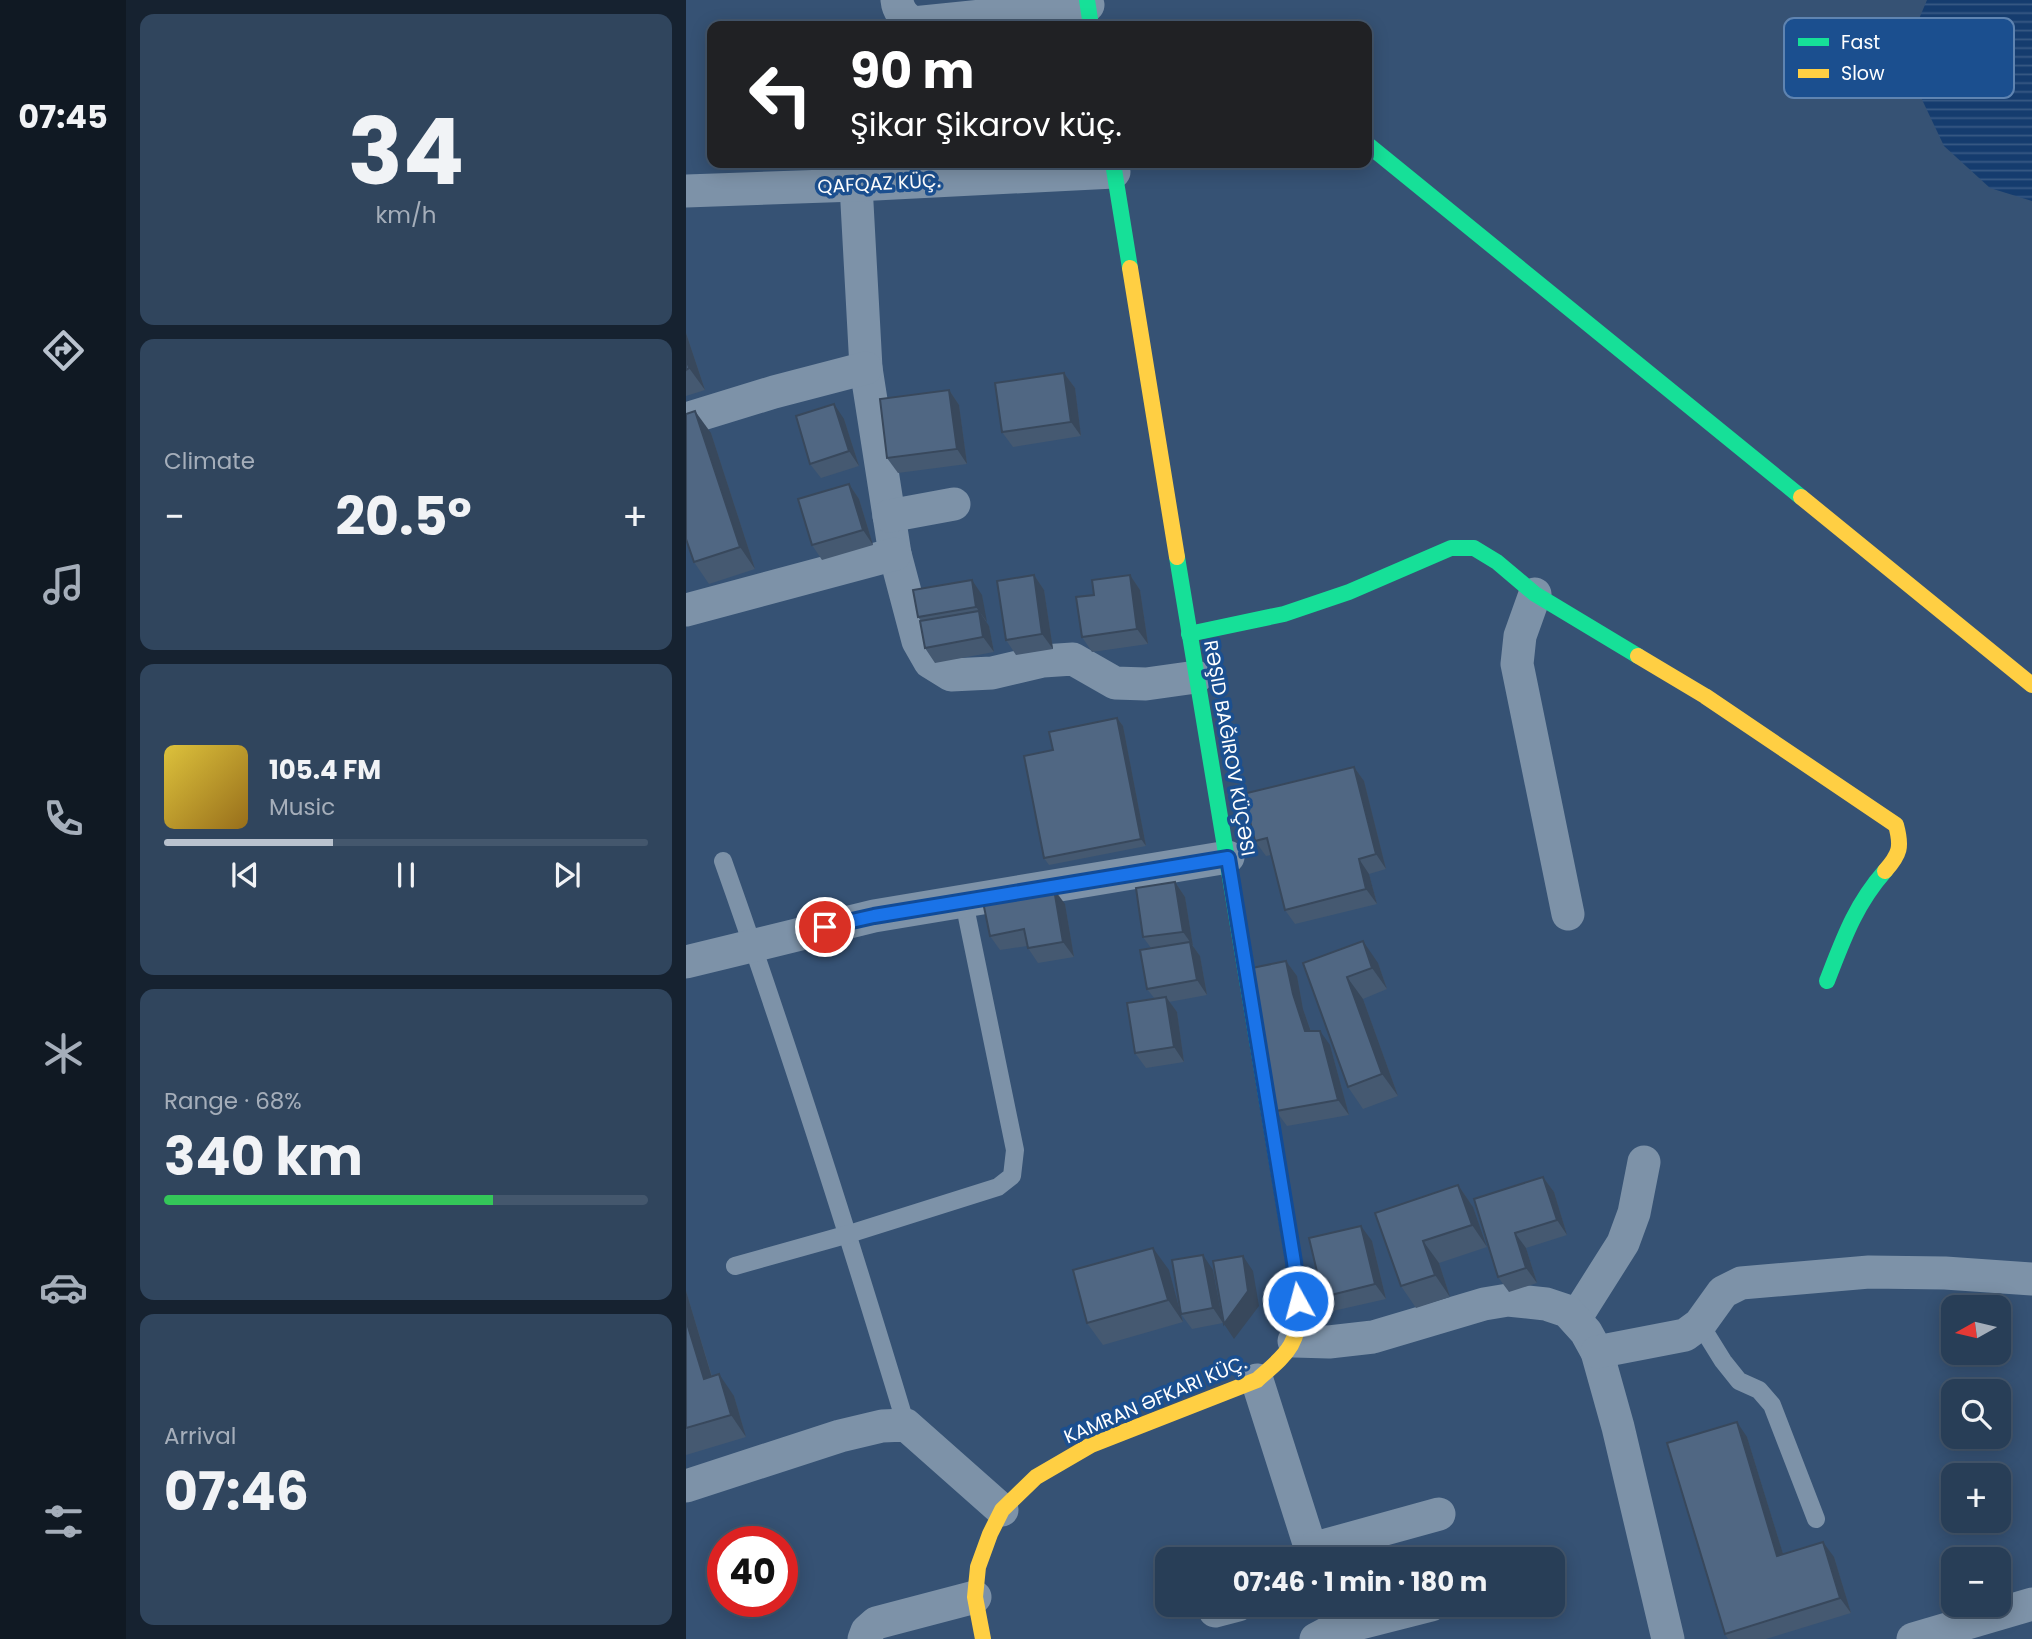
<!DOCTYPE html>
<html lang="en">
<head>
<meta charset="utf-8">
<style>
  :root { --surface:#283e57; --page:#30455d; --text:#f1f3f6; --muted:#a5aeba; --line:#44576d; --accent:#b9c2ce }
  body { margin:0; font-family:Poppins,sans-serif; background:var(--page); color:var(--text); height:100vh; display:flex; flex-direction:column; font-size:26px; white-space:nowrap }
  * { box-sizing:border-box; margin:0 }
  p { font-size:23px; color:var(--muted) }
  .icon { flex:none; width:38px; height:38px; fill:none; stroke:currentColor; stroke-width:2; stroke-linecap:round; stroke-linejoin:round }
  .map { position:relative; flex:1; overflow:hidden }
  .sheet { display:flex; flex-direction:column; gap:14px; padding:14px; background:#162230; width:560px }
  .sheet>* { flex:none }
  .top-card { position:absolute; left:21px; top:21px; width:665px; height:147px; border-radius:14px; box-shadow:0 4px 18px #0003,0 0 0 2px var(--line); background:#202124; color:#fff; overflow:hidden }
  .needle { width:46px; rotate:262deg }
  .fabs { position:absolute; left:1255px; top:1295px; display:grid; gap:14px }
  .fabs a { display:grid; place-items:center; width:70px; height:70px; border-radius:14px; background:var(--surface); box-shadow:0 4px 18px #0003,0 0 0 2px var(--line); font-size:35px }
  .speed { position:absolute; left:21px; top:1526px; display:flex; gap:14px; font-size:35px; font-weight:700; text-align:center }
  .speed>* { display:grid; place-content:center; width:91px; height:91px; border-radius:50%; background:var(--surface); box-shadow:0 4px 18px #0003,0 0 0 2px var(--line); line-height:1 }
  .speed .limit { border:10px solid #d22; background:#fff; color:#111 }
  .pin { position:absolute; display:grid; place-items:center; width:60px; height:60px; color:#fff; margin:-30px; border:4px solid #fff; border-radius:50%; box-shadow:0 2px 7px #0007 }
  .me { position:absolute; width:77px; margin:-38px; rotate:353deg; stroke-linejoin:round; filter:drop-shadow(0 0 5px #0008) }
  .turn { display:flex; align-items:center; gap:24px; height:147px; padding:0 28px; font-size:32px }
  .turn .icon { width:91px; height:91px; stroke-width:2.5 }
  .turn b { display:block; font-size:49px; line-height:60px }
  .big { font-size:52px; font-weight:700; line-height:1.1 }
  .sheet .card { flex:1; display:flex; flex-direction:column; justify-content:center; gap:10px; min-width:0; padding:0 24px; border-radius:14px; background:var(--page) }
  .sheet .dial { align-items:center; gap:0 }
  .dial b { font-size:91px; line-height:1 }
  .song { display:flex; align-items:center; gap:21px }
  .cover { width:84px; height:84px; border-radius:10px; background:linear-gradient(135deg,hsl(50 70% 55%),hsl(40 70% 35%)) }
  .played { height:7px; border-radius:4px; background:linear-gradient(90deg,var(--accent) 35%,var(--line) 35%) }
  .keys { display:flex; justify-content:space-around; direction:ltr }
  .heat { display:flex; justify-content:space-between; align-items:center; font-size:38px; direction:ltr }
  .charge { height:10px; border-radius:5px; background:linear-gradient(90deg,#34c759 68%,var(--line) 0) }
  .trip { position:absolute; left:469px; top:1547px; width:410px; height:70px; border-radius:14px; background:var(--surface); box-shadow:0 4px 18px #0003,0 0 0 2px var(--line); font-weight:700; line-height:70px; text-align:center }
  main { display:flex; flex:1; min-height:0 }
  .dock { display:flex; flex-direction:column; width:126px; justify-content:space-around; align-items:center; background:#101923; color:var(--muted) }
  .dock .icon { width:49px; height:49px }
  .dock .on { color:var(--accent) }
  .dock b { font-size:32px; color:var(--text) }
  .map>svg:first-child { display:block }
  .water { fill:url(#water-rules) }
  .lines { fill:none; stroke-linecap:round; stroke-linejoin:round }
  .lane { stroke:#7d92a8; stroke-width:18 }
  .street { stroke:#7d92a8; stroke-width:33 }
  .fast { stroke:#16e098; stroke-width:16 }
  .slow { stroke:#ffcf43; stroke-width:16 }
  .wall { fill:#455971 }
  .shaded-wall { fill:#38485c }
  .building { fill:#506783; stroke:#38485c; stroke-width:2 }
  .route-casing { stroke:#114b97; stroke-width:18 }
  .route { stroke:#1a73e8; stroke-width:12 }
  .labels { text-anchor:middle; stroke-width:7; stroke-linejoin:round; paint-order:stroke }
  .street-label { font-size:19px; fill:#fff; stroke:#1b4f8f }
  .key { fill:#1b4f8f; stroke:#5f84b1; stroke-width:2 }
  .key-label { font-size:19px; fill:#fff }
</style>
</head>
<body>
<main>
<nav class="dock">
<b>07:45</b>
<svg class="icon on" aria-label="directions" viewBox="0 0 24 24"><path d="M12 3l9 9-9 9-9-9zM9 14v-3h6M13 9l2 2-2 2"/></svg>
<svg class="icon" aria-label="music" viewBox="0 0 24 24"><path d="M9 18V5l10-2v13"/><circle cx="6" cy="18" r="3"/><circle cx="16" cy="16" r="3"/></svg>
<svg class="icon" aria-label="phone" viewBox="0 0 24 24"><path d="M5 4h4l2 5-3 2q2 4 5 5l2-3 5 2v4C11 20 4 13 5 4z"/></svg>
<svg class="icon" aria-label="climate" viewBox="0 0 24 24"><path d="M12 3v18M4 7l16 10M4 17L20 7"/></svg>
<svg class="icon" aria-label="car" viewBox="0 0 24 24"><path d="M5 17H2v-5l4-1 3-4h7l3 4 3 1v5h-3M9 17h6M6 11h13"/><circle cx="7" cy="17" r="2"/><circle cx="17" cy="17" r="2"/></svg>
<svg class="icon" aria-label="filters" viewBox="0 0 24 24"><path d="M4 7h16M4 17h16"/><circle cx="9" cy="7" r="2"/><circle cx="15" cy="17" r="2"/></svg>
</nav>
<section class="sheet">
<div class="card dial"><b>34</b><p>km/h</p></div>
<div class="card"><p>Climate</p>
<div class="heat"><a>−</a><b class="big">20.5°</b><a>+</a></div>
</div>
<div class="card">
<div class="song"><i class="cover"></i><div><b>105.4 FM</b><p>Music</p></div></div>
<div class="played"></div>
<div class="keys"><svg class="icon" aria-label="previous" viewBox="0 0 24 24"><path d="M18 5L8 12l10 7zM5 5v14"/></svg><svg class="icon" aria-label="pause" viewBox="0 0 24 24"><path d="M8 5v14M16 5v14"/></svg><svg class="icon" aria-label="next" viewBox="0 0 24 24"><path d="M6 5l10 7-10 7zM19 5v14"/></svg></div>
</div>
<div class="card"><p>Range · 68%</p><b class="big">340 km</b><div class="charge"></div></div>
<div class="card"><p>Arrival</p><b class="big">07:46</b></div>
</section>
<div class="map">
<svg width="1346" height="1639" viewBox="0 0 1346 1639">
  <defs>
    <pattern id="water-rules" width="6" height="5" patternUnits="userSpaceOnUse" patternTransform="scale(1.75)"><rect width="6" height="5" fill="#153c6e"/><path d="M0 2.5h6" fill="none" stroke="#385984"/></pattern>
  </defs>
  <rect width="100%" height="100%" fill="#365274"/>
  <!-- water -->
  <path class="water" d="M1241,0H1346V201L1304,188L1258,146L1231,89L1230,26Z"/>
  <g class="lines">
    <!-- lane -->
    <g class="lane">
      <path d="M37,861C103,1047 163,1236 220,1425"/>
      <path d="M49,1266L163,1234L312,1187L326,1176L329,1150L278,902"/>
      <path d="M1014,1324L1037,1361L1053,1381L1073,1390L1086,1405L1130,1519"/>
    </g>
    <!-- street -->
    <g class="street">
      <path d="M211,0C212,11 218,17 227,23L402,5"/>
      <path d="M170,185L180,368L209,554L232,641L244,662L265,675L306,673L357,661L387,659L429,683L460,684L510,677"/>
      <path d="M0,191L170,185L428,172"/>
      <path d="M0,419L88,392L180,368"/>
      <path d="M203,516L268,504"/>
      <path d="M849,594L834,636L831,664L882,914"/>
      <path d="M0,610L209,554"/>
      <path d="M0,962L188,916L542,857"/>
      <path d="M889,1319L937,1243L948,1213L958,1162"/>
      <path d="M608,1341L643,1342L687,1337L798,1304L822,1300L860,1304L881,1311L900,1332L911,1352L932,1427L982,1639"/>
      <path d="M911,1352L999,1335L1014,1324L1037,1292L1055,1283L1183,1272L1259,1273L1346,1279"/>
      <path d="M571,1380L628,1559"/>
      <path d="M0,1486L154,1436L196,1426L220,1425L316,1510"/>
      <path d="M626,1549L753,1514"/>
      <path d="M529,1611L552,1605"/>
      <path d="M178,1639L181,1631L190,1623L289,1597"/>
      <path d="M630,1639L647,1630L745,1605"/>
      <path d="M1227,1639L1346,1604"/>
    </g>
    <!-- fast -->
    <g class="fast">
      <path d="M401,0L405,26"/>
      <path d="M681,144L1115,497"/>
      <path d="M427,163L444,268"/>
      <path d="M491,557L606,1252"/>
      <path d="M503,634L598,614L663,592L765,548H788L811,562L849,594L952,656"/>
      <path d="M1141,981C1157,940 1169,905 1199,871"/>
    </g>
    <!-- slow -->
    <g class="slow">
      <path d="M444,268L491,557"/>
      <path d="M1115,497L1346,685"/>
      <path d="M952,656L1019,696L1210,825C1216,847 1214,854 1199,871"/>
      <path d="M297,1639L289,1597L292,1567L304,1534L316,1510L350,1477L405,1445L571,1380C583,1369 597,1359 605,1345C620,1318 611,1280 606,1252"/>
    </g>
  </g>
  <!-- wall -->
  <g class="wall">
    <path d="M0,333L19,390L0,396Z"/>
    <path d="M378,373L389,388L395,436L327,447L316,432Z"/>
    <path d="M263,390L273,405L281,464L212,473L201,458Z"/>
    <path d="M158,419L173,466L135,478L124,464Z"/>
    <path d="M25,433L69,569L23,584L8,562Z"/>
    <path d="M163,484L173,499L187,545L136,560L126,545Z"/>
    <path d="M348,575L358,590L367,649L330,655L320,640Z"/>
    <path d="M444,575L454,590L462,644L406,652L396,637L408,595Z"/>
    <path d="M296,595L300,622L303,626L308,652L249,663L239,648L235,621L232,617Z"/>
    <path d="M431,718L437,726L460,846L363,865L358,858L367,750Z"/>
    <path d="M668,767L678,781L700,869L683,874L691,904L609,924L599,910L585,855L580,856L569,841Z"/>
    <path d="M489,882L499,897L507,946L514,956L521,995L483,1002L491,1012L498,1062L460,1068L449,1053L469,999L461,989L465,948L457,937Z"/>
    <path d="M379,904L388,957L352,963L342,948L341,946L314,950L304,936Z"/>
    <path d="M600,961L611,976L617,1009L625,1031L644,1045L663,1115L601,1126L590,1111Z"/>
    <path d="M617,963H692L701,989L677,999L712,1096L677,1109L662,1087Z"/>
    <path d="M857,1177L868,1192L881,1235L840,1248L851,1283L823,1292L812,1277L788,1199Z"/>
    <path d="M772,1185L787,1207L801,1247L753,1263L764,1297L730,1308L715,1286L689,1213Z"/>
    <path d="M686,1241L700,1299L647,1311L637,1297Z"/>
    <path d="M483,1270L497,1322L417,1345L401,1323Z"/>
    <path d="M527,1270L537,1323L506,1329L495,1314Z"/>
    <path d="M0,1291L26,1376L48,1396L60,1437L0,1455Z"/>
    <path d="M1061,1437L1097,1554L1148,1557L1165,1613L1080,1639H1042L1039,1634Z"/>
  </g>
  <!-- shaded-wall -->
  <g class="shaded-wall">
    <path d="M0,333L19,390L3,368L0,358Z"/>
    <path d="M378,373L389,388L395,436L385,422Z"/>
    <path d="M263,390L273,405L281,464L271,449Z"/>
    <path d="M148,404L158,419L173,466L163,451Z"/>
    <path d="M9,411L25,433L69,569L54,547Z"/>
    <path d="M163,484L173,499L187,545L177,530Z"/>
    <path d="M348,575L358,590L367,649L356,634Z"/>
    <path d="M444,575L454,590L462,644L451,629Z"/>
    <path d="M286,580L296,595L301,622L290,607Z"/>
    <path d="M293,611L303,626L308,652L297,637Z"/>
    <path d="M431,718L437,726L460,846L455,839Z"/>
    <path d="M668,767L678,781L700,869L690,854Z"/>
    <path d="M673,859L683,874L691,904L680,889Z"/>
    <path d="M489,882L499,897L507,946L497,932Z"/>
    <path d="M368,889L379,904L388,957L377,942Z"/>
    <path d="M677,941L692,963L701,989L686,968Z"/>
    <path d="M504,942L514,956L521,995L511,980Z"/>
    <path d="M600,961L611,976L617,1009L630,1046L619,1031L607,994Z"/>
    <path d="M661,977L677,999L712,1096L696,1074Z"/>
    <path d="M480,997L491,1012L498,1062L488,1047Z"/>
    <path d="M634,1031L644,1045L663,1115L652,1100Z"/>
    <path d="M857,1177L868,1192L881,1235L871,1220Z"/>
    <path d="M772,1185L787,1207L801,1247L786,1225Z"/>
    <path d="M675,1226L686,1241L700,1299L689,1284Z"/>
    <path d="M829,1233L840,1248L851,1283L840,1268Z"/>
    <path d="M737,1241L753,1263L764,1297L749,1275Z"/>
    <path d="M467,1248L483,1270L497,1322L482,1300Z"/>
    <path d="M517,1255L527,1270L537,1323L527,1308Z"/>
    <path d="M557,1256L567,1271L573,1306L548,1339L538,1324Z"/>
    <path d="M0,1291L33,1401L18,1379L0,1320Z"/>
    <path d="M33,1374L48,1396L60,1437L45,1415Z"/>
    <path d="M1051,1422L1061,1437L1102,1570L1091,1556Z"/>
    <path d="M1137,1542L1148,1557L1165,1613L1154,1598Z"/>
  </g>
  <!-- building -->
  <g class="building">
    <path d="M0,358L3,368L0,370Z"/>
    <path d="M378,373L385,422L316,432L309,383Z"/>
    <path d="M263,390L271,449L201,458L194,399Z"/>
    <path d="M148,404L163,451L124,464L110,416Z"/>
    <path d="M9,411L54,547L8,562L0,539V414Z"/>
    <path d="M163,484L177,530L126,545L112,499Z"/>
    <path d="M348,575L356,634L320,640L311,581Z"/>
    <path d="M444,575L451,629L396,637L390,597L408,595L406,580Z"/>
    <path d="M286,580L290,607L232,617L227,590Z"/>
    <path d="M293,611L297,637L239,648L234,621Z"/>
    <path d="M431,718L455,839L358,858L338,756L367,750L363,732Z"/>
    <path d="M668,767L690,854L673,859L680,889L599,910L581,838L569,841L557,794Z"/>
    <path d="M489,882L497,932L457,937L450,888Z"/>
    <path d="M368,889L377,942L342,948L338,929L304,936L297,902Z"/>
    <path d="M677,941L686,968L661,977L696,1074L662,1087L617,963Z"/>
    <path d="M504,942L511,980L461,989L454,950Z"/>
    <path d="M600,961L607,994L619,1031H634L652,1100L590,1111L566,968Z"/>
    <path d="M480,997L488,1047L449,1053L441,1003Z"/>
    <path d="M857,1177L871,1220L829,1233L840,1268L812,1277L788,1199Z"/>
    <path d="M772,1185L786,1225L737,1241L749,1275L715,1286L689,1213Z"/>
    <path d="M675,1226L689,1284L637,1297L623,1238Z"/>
    <path d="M467,1248L482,1300L401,1323L387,1270Z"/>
    <path d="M517,1255L527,1308L495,1314L486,1260Z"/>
    <path d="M557,1256L562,1291L538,1324L527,1261Z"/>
    <path d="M0,1320L18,1379L33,1374L45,1415L0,1428Z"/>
    <path d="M1051,1422L1091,1556L1137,1542L1154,1598L1039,1634L981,1443Z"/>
  </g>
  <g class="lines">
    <defs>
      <path id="route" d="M139,927L188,916L542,858L608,1262L612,1301"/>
    </defs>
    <!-- route casing -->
    <use href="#route" class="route-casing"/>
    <!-- route -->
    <use href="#route" class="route"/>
  </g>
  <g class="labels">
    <!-- street labels -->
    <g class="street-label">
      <text transform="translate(193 183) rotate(-3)" y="7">QAFQAZ KÜÇ.</text>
      <text transform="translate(544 748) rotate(80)" y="7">RƏŞID BAĞIROV KÜÇƏSI</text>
      <text transform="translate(469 1399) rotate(-23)" y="7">KAMRAN ƏFKARI KÜÇ.</text>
    </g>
  </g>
  <!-- legend -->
  <rect x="1098" y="18" width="230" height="80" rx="10" class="key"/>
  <rect x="1112" y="38" width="31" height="8" fill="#16e098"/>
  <rect x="1112" y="69" width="31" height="9" fill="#ffcf43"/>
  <g class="key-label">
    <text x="1155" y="49">Fast</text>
    <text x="1155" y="80">Slow</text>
  </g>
</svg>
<div class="fabs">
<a><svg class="needle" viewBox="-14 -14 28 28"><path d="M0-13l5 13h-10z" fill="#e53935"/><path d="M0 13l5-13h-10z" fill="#a5aeba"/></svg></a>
<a><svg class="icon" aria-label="search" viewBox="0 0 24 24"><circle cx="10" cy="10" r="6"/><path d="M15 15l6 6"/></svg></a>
<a>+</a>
<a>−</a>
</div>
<div class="speed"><div class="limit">40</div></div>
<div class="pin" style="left:139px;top:927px;background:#d93025"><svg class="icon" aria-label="arrive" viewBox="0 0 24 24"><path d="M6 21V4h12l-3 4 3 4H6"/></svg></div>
<svg class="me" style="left:612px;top:1301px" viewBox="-20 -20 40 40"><circle r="17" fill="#1a73e8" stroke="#fff" stroke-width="3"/><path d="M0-11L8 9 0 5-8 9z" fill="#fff"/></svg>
<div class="trip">07:46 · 1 min · 180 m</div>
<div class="top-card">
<div class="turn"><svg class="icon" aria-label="left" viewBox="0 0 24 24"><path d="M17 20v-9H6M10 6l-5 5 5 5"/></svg><div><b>90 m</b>Şikar Şikarov küç.</div></div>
</div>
</div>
</main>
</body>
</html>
